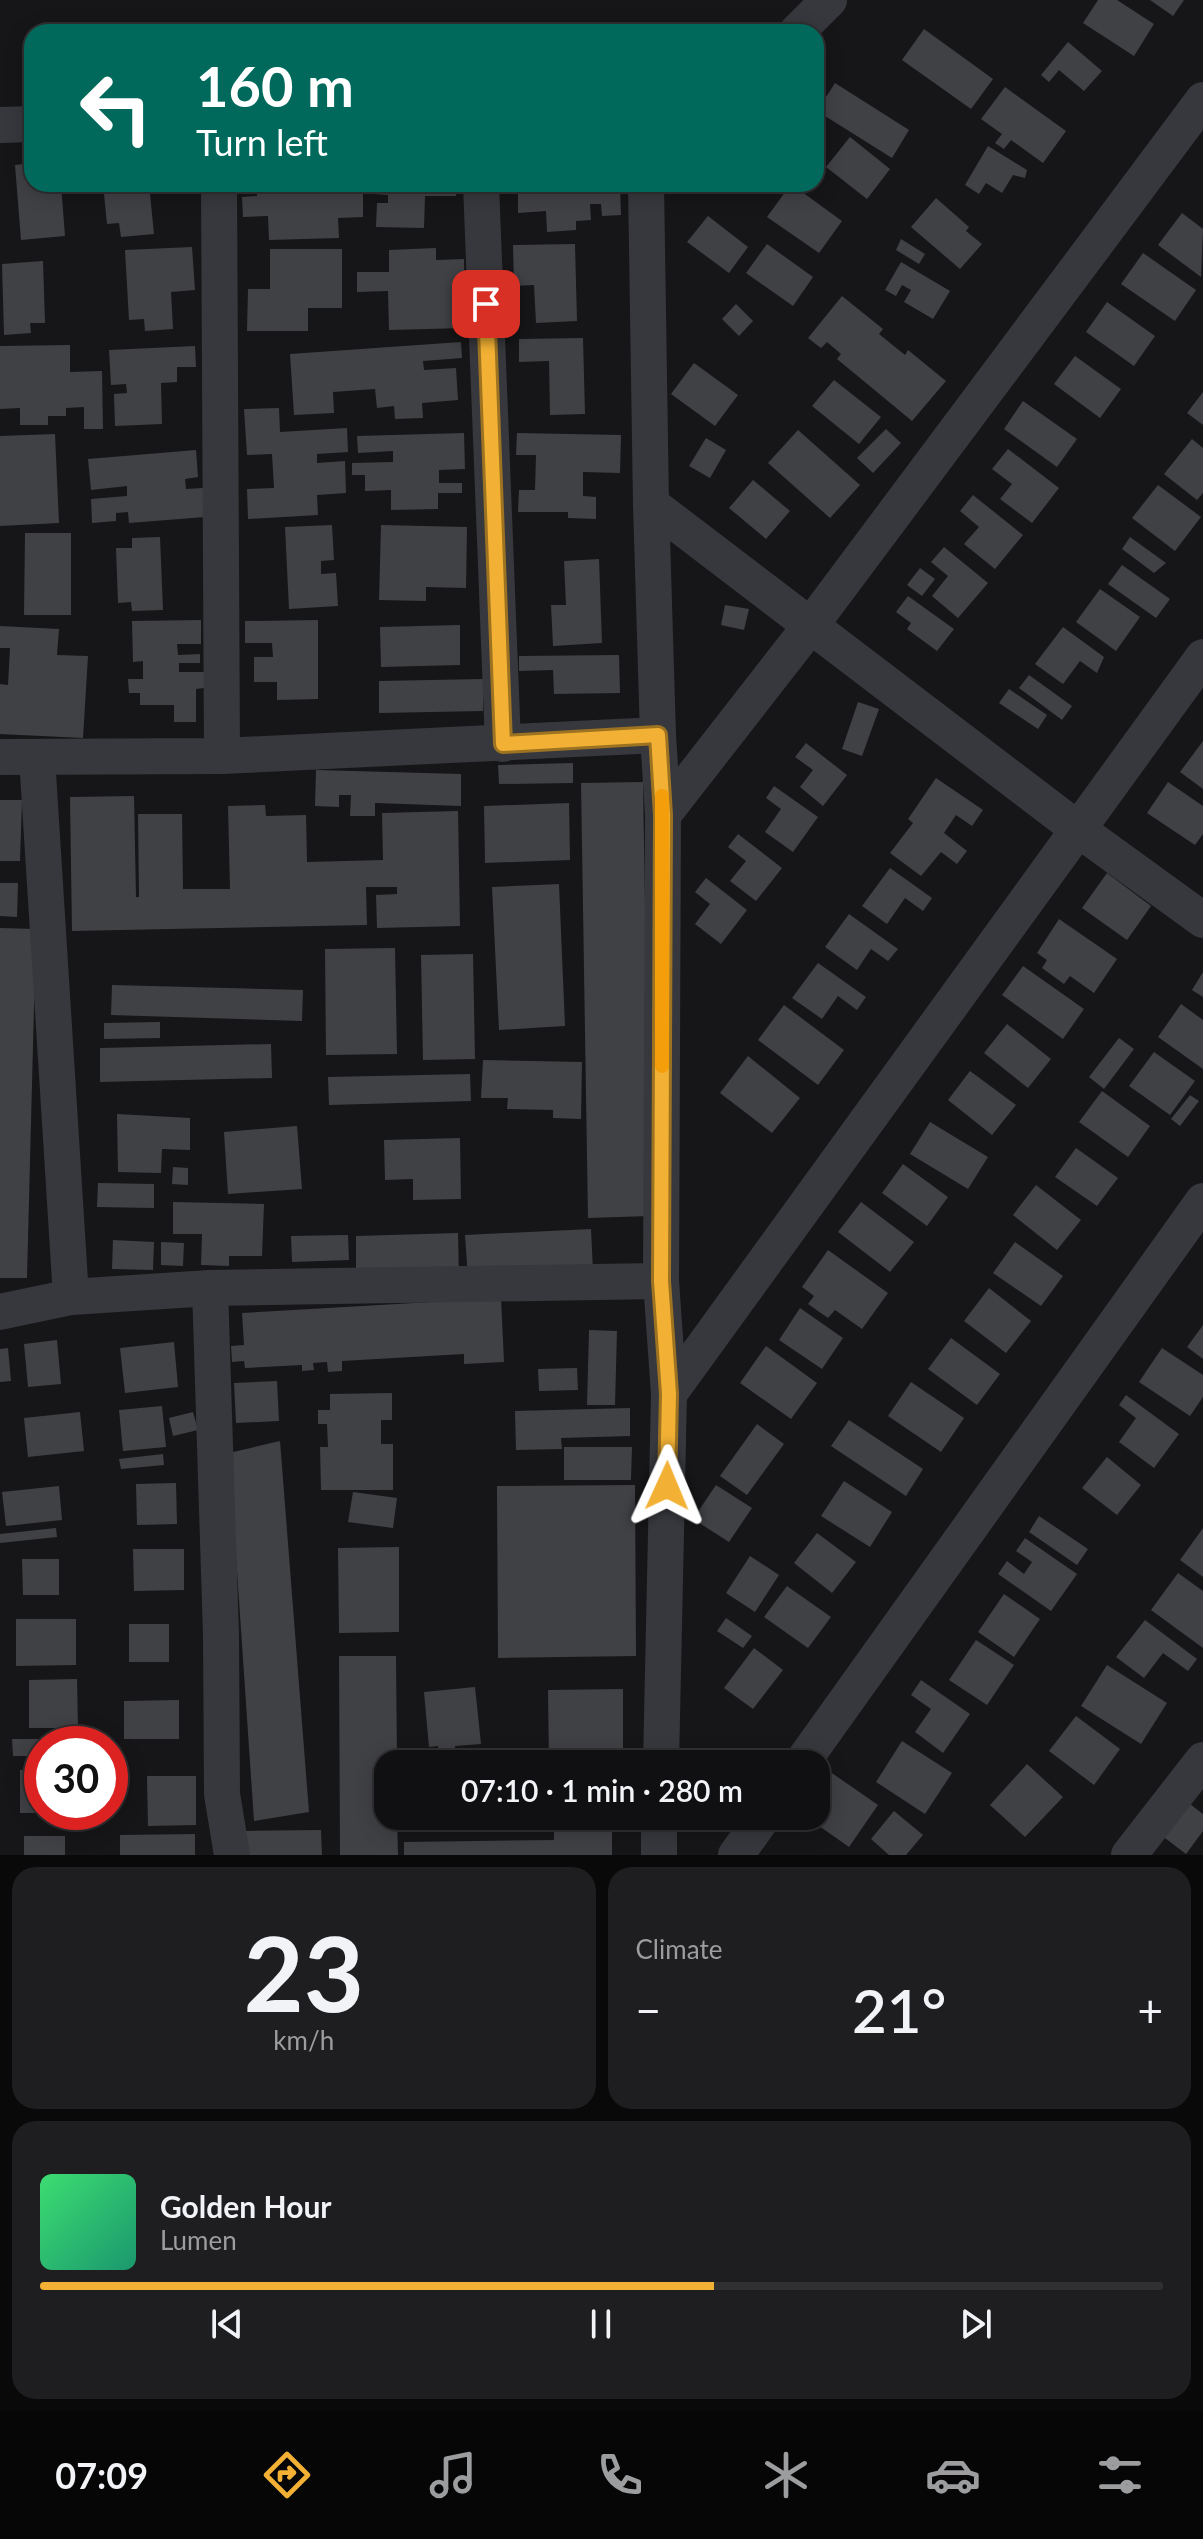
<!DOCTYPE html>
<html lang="en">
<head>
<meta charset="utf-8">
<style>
  :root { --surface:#101012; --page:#1e1e20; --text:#f1f3f6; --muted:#9c9d9f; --line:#303032; --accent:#f2b134 }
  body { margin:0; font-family:Lato,sans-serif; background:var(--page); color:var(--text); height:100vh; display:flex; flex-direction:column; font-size:30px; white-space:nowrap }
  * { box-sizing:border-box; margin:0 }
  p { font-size:26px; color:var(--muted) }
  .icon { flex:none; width:44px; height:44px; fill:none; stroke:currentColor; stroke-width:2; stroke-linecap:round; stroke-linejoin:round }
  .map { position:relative; height:1855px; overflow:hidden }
  .drawer { display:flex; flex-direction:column; gap:12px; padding:12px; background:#09090a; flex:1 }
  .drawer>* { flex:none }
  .banner { position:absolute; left:24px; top:24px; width:800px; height:168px; border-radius:24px; box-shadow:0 4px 20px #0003,0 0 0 2px var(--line); background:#00695c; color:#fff; overflow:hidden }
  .speed { position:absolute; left:24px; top:1726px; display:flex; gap:16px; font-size:40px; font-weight:700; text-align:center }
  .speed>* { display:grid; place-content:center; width:104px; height:104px; border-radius:50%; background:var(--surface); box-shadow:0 4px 20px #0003,0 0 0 2px var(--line); line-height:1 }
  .speed .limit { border:12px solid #d22; background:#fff; color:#111 }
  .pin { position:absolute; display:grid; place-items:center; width:68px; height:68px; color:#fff; margin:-34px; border-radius:16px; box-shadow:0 4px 12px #0006 }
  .me { position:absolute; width:88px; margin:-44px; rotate:1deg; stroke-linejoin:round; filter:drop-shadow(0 0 6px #0008) }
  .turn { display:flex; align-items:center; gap:28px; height:168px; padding:0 40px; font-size:36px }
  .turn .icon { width:104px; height:104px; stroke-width:2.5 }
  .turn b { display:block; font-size:56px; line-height:68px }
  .big { font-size:60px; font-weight:600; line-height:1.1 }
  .drawer .card { flex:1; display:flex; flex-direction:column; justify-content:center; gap:12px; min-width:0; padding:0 28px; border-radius:24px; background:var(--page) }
  .drawer .dial { align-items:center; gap:0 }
  .dial b { font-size:104px; line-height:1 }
  .song { display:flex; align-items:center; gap:24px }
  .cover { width:96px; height:96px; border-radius:12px; background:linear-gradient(135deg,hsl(140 70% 55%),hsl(160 70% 35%)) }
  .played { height:8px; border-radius:4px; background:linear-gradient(90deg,var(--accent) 60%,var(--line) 60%) }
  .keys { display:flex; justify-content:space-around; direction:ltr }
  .heat { display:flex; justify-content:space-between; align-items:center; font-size:44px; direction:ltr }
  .drawer .tiles { flex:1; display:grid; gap:12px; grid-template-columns:1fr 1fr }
  .card:last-child { grid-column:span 2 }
  .trip { position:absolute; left:374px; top:1750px; width:456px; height:80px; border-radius:24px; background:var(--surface); box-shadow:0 4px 20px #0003,0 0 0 2px var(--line); font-weight:600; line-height:80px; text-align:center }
  .tabs { display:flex; height:128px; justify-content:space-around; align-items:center; background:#060607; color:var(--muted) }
  .tabs .icon { width:56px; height:56px }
  .tabs .current { color:var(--accent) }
  .tabs b { font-size:36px; color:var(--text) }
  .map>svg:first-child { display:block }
  .building { fill:#404145 }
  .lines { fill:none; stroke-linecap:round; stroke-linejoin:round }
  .minor { stroke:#37383d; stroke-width:36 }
  .route-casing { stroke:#9d7322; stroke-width:20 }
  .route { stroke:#f2b134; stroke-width:14 }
  .slow { stroke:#f59e0b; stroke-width:14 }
</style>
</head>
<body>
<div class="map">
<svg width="1203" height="1855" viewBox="0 0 1203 1855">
  <rect width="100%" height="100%" fill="#161618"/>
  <!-- building -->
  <g class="building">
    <path d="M1098,0H1117L1154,24L1134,56L1083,23Z"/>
    <path d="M1150,0H1184L1173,16Z"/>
    <path d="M924,29L993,79L971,109L902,60Z"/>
    <path d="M1068,42L1102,71L1084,91L1059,70L1049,82L1041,75Z"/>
    <path d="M835,83L909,130L892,158L817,111Z"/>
    <path d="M1005,87L1066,131L1043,163L1011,140L1004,149L995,143L1002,134L981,119Z"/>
    <path d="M850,137L890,169L867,199L826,167Z"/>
    <path d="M988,146L1027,170L1025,178L1013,175L1002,193L986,183L979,194L965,185Z"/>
    <path d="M32,163V184H61L65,236L21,240L15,165Z"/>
    <path d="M103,184H149L154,234L121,237L119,223L107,224Z"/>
    <path d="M257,184H363V217L338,218L339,238L269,240L268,216L243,217L242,197L257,196Z"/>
    <path d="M373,184H456V196H425L424,228L376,227L377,203H388V195L373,194Z"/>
    <path d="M546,184H620L621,215L602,216L601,204H590L591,220L576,221V230L547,232L546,211L518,213V191L547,190Z"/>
    <path d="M791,184L842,221L819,253L767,217Z"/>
    <path d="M936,198L969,227L966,231L982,244L960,269L911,227Z"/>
    <path d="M1182,213L1203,229L1201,277L1158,245Z"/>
    <path d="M708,216L748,247L729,273L687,242Z"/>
    <path d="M901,239L925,254L919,264L896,250Z"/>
    <path d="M575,244L577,321L536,323L534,285L514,286L513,245Z"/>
    <path d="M767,244L813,277L793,306L746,273Z"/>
    <path d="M192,247L195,290L171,292L173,329L145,331L144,319L129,320L125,250Z"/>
    <path d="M436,248V260L464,259L465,328L389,330L388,291L357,292V272H389V250Z"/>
    <path d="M270,249H342V308H308V331H247L248,289H270Z"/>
    <path d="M1143,253L1196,290L1175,321L1121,284Z"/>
    <path d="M43,261L45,323H30L31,333L4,335L2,264Z"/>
    <path d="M901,262L950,291L933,319L904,302L911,290L902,285L896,296L885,290Z"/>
    <path d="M842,296L883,329L879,334L905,355L908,350L946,381L912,421L837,359L841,354L827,342L821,348L808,338Z"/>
    <path d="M1107,302L1155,336L1134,366L1086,332Z"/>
    <path d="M736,304L753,321L739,336L722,319Z"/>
    <path d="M583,338L585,414L550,415L549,361L519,362V339Z"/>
    <path d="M461,342L462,358L423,361L424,370L456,368L458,400L422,403L423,418L395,419L394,406L377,408L375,389L333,392L334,413L294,415L290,354Z"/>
    <path d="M70,345V372L102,371L103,429H84V407L66,408V416H48V425H20V408L0,409V346Z"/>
    <path d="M195,346L196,367H177V382L161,383L162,424L115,426L114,394L127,393L126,384L111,385L109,350Z"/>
    <path d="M1075,356L1121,389L1100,418L1054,384Z"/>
    <path d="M694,363L738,395L715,426L671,394Z"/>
    <path d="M834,380L881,417L859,444L812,406Z"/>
    <path d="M1203,392V425L1187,413Z"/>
    <path d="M1023,401L1077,439L1057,467L1004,429Z"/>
    <path d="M279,408L280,432L347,428L348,452L317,454V463L345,461L346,493L317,495L318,515L248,519L247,489L274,488L272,454L247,455L244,409Z"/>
    <path d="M886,429L901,443L873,473L857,458Z"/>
    <path d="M798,430L860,485L830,518L768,463Z"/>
    <path d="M464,433L465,469L439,470V483H462V493H438V509L391,510V490L365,491V475H352V463L393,462V451L358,453L357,436Z"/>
    <path d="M517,433L621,435L620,473L583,472V496L596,497V519L568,518V512H518L519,490H535L536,455H516Z"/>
    <path d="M55,434L59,523L0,526V436Z"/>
    <path d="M706,438L726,450L710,478L689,466Z"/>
    <path d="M1192,439L1203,448V493L1197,500L1164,474Z"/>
    <path d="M1008,449L1059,488L1032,523L1000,499L1012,484L992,469Z"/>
    <path d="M196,450L198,477L185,479L186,489L203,488L205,517L129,523L128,512L116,513V521L92,523L91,499L127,496V486L91,490L88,459Z"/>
    <path d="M753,480L790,511L766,539L729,508Z"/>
    <path d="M1158,485L1201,517L1175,551L1132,518Z"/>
    <path d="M973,495L1023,535L995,569L964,544L979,527L960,511Z"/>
    <path d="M332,525L334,560L321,561V574L336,573L338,606L289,609L285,527Z"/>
    <path d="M381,525L467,527L466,588L426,587V601L379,600Z"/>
    <path d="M25,533H71V615H24Z"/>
    <path d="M160,537L163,610L132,611L131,602L118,603L116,548H132V538Z"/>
    <path d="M1130,537L1166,563L1154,573L1122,549Z"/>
    <path d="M944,547L988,583L958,618L932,596L948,576L931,562Z"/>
    <path d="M599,559L602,643L553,646L551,605H566L564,561Z"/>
    <path d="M1122,565L1170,599L1156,618L1108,584Z"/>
    <path d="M920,568L935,579L922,596L907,585Z"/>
    <path d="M1100,589L1140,617L1116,651L1076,622Z"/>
    <path d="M908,596L954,629L937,651L907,629L911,623L896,612Z"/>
    <path d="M725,605L749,609L744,630L721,625Z"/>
    <path d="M201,620V644H177L178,655L200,654V663H179V672H204V688L196,689V722H174V705H140V693H129L128,679H143V661L133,662L132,621Z"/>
    <path d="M318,620V699L277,700V682H254V657H273L272,643H245V621Z"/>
    <path d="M460,625V665L381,667L380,627Z"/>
    <path d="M0,626L59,629L57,655L88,656L83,738L0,734V684L8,685L10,648H0Z"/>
    <path d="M1063,627L1104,657L1097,673L1080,661L1063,684L1035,664Z"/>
    <path d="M619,655L620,693L554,694L553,670L519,671V656Z"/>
    <path d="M1029,675L1072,706L1062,720L1019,688Z"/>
    <path d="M483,679V711L379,713V681Z"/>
    <path d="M1009,689L1047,715L1038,729L999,703Z"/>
    <path d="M858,702L879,709L862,756L842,749Z"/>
    <path d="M1203,741V789L1180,772Z"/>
    <path d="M806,743L847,775L823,806L800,787L813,770L795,757Z"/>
    <path d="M573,763V783L499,784L498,765Z"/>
    <path d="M316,770L461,774V806L375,803V816H350L351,795H339V807L315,806Z"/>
    <path d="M936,778L983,810L972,826L956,815L944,833L967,851L957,864L941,852L921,876L890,853L913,823L908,819Z"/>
    <path d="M643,782L650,1216L588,1218L581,783Z"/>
    <path d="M1168,782L1203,806V834L1195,845L1147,813Z"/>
    <path d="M774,786L818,817L793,852L765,832L781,809L766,798Z"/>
    <path d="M134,796L136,897H139L138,814H182L183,889H230L228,806L265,805L266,816L306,815L307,862L383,860L382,813L458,811L460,926L377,928L376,895L397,894V887H366L367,925L72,931L70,797Z"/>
    <path d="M0,800H22L20,861H0Z"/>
    <path d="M569,803L570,860L485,863L484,806Z"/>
    <path d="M738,834L782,868L756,901L730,881L746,861L728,847Z"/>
    <path d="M890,868L932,898L923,911L905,898L887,924L862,906Z"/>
    <path d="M1107,873L1151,906L1127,940L1082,908Z"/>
    <path d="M706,878L747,910L721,944L695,924L710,904L695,892Z"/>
    <path d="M0,883H18L17,917L0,916Z"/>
    <path d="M559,884L565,1026L499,1030L492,887Z"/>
    <path d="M849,914L898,949L888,961L871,949L857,970L825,947Z"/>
    <path d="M1059,919L1117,959L1094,993L1070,976L1064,984L1042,968L1047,960L1037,953Z"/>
    <path d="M0,928L36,929L27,1278H0Z"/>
    <path d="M395,948L397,1054L326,1055L325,949Z"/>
    <path d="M473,954L475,1059L423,1060L421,955Z"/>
    <path d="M818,963L866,997L857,1010L838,996L822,1019L792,998Z"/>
    <path d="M1023,966L1084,1009L1063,1039L1002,995Z"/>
    <path d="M1203,972V997L1192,990Z"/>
    <path d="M112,985L303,990L302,1021L111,1015Z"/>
    <path d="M1181,1004L1203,1020V1069L1158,1037Z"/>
    <path d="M784,1005L844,1050L818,1085L758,1040Z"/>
    <path d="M160,1022V1038L104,1039V1023Z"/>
    <path d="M1007,1024L1051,1059L1028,1088L984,1053Z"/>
    <path d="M1119,1038L1134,1049L1104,1089L1089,1077Z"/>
    <path d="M271,1044L272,1078L100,1082V1048Z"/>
    <path d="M1154,1052L1195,1081L1170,1115L1129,1086Z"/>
    <path d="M748,1056L800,1098L772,1133L720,1093Z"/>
    <path d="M483,1060L582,1062L581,1119L553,1118V1110L507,1109L508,1098H481Z"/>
    <path d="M970,1071L1016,1105L992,1135L948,1100Z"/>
    <path d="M470,1074L471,1101L329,1105L328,1077Z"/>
    <path d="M1102,1091L1150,1126L1128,1157L1079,1122Z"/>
    <path d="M1190,1095L1199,1101L1180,1126L1171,1119Z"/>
    <path d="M117,1114L190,1118V1150L162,1149L161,1173L118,1172Z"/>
    <path d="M930,1122L988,1157L968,1189L910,1154Z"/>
    <path d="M297,1126L302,1189L228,1194L224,1132Z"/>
    <path d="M460,1138L461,1199L413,1200V1179L385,1180L384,1140Z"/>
    <path d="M1076,1148L1118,1178L1097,1206L1055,1177Z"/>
    <path d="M903,1164L948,1197L927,1226L882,1193Z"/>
    <path d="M173,1167L188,1168V1185L172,1184Z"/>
    <path d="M98,1183L154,1184V1208L97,1207Z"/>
    <path d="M1036,1185L1081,1220L1057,1250L1013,1215Z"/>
    <path d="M173,1202L264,1204L262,1256H229V1266L201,1265L202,1234H173Z"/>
    <path d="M861,1202L914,1242L890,1272L838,1232Z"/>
    <path d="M591,1229L593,1271L468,1278L465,1235Z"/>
    <path d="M458,1233L459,1277L356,1280V1236Z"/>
    <path d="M348,1235L349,1260L292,1262L291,1236Z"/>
    <path d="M113,1240L154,1242L153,1270L112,1269Z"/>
    <path d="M161,1242L184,1243L183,1266L161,1265Z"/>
    <path d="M1015,1242L1063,1276L1041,1306L993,1273Z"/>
    <path d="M828,1250L888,1293L862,1329L835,1310L828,1318L808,1304L814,1296L802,1287Z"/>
    <path d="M989,1288L1031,1321L1006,1353L964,1321Z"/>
    <path d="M501,1298L504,1362L464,1364V1354L342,1361V1371L328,1372L327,1362L313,1363L314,1370L302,1371V1365L245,1368L244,1361L232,1362L231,1346L244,1345L242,1313Z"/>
    <path d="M800,1308L843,1338L822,1369L779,1340Z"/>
    <path d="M1203,1325V1359L1187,1347Z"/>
    <path d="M589,1330L617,1331L615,1405H587Z"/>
    <path d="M951,1338L1000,1374L977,1405L928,1369Z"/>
    <path d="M57,1340L61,1384L28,1387L24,1344Z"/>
    <path d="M174,1342L178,1387L125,1393L120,1348Z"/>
    <path d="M766,1346L817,1383L791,1419L740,1383Z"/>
    <path d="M8,1348L11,1381L0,1382V1349Z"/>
    <path d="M1162,1348L1203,1375V1397L1190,1416L1139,1382Z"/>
    <path d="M577,1368L578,1390L539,1391L538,1369Z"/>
    <path d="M277,1381L279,1421L236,1423L234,1383Z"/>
    <path d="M911,1382L964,1418L941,1452L888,1416Z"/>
    <path d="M392,1393V1420H381V1444H393V1490H321L320,1447H328L327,1424H318V1410H330V1394Z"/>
    <path d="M1126,1395L1179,1434L1154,1468L1119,1442L1136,1418L1119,1405Z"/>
    <path d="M162,1406L166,1447L123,1451L119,1410Z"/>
    <path d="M630,1408V1436L561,1438L562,1449L516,1450L515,1411Z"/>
    <path d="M80,1412L84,1451L28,1457L24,1418Z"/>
    <path d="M193,1412L198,1430L173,1436L169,1418Z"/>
    <path d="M849,1420L923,1469L906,1496L831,1446Z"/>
    <path d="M757,1424L784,1444L747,1495L720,1476Z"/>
    <path d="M280,1441L309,1812L254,1821L229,1453Z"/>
    <path d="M564,1447H632L631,1480H564Z"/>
    <path d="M163,1454L164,1465L121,1469L119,1459Z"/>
    <path d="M1107,1457L1141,1485L1117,1515L1082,1488Z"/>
    <path d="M844,1481L892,1512L870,1547L821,1516Z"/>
    <path d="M176,1483L177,1524L137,1525L136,1484Z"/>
    <path d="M635,1485L636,1656L498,1658L497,1486Z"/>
    <path d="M716,1485L752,1508L729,1542L693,1519Z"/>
    <path d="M59,1486L62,1520L6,1526L2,1492Z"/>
    <path d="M353,1492L397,1498L393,1528L348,1522Z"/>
    <path d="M1039,1516L1088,1549L1077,1565L1029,1532Z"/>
    <path d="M56,1528L57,1537L0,1543V1534Z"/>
    <path d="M1203,1528V1577L1180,1560Z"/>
    <path d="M817,1533L856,1562L832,1593L794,1563Z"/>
    <path d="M1025,1538L1077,1574L1051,1611L998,1574L1007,1561L1024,1574L1032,1562L1016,1551Z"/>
    <path d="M399,1547V1632L339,1633L338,1548Z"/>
    <path d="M133,1549H184V1590L134,1591Z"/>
    <path d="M750,1556L779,1575L755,1612L726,1593Z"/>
    <path d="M22,1559H59V1595H23Z"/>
    <path d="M1178,1573L1203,1591V1648L1151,1610Z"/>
    <path d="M787,1586L831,1617L808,1648L764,1617Z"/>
    <path d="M1004,1594L1040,1619L1014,1657L978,1632Z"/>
    <path d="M726,1618L752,1636L743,1648L717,1631Z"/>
    <path d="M16,1619H76V1665L16,1666Z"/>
    <path d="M1145,1620L1197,1659L1188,1671L1163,1653L1144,1678L1116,1657Z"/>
    <rect x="129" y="1624" width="40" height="38"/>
    <path d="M976,1640L1014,1665L987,1705L949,1680Z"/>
    <path d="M754,1648L783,1670L753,1709L724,1688Z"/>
    <path d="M339,1656H396L397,1764H388V1816H397L398,1855H340Z"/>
    <path d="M1107,1665L1167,1703L1141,1744L1081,1706Z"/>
    <path d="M77,1679L78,1728H29V1680Z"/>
    <path d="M921,1680L970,1714L943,1753L915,1732L931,1709L911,1695Z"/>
    <path d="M475,1687L481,1744L455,1746L456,1755L439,1756L438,1746L429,1747L424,1692Z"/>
    <path d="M623,1689V1764H549L548,1690Z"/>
    <path d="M179,1700V1739H124V1701Z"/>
    <path d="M1076,1716L1120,1749L1094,1785L1049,1751Z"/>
    <path d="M12,1739H76V1744H42V1756H13Z"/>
    <path d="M902,1741L952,1773L925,1814L876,1782Z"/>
    <path d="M816,1762L878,1805L849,1847L805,1816H816Z"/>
    <path d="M1027,1764L1063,1797L1025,1837L990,1805Z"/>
    <path d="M42,1769V1813H20V1770Z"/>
    <path d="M147,1776H196V1825L148,1826Z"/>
    <path d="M1182,1798L1203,1814V1831L1186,1854L1157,1832Z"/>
    <path d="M894,1811L923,1835L906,1855H889L871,1839Z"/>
    <path d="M683,1816H715L712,1830L681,1823Z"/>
    <path d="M554,1824H612V1855H404V1842L554,1840Z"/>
    <path d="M321,1830L322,1855H244V1831Z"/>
    <path d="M195,1834V1855H120V1835Z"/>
    <rect x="24" y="1836" width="41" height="19"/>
  </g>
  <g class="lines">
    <!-- minor -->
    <g class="minor">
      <path d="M797,32L829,0"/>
      <path d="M0,125L32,124"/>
      <path d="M219,184L222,756"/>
      <path d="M481,184L503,744"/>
      <path d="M651,504L1079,830L1203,920"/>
      <path d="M658,735L663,815L661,1281L669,1394L661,1764"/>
      <path d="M0,757L222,756L658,735L651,504L646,184"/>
      <path d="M37,757L71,1297"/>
      <path d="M663,815L811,625L1203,100"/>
      <path d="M210,1288L221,1635L222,1794L232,1855"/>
      <path d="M0,1312L71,1297L210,1288L661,1281"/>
      <path d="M669,1394L1203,657"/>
      <path d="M801,1764L1203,1201"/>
      <path d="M659,1855V1816"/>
      <path d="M736,1855L764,1816"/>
      <path d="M1129,1855L1203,1760"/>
    </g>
  </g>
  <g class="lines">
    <defs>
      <path id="route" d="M486,304L503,744L658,735L663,815L661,1281L669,1394L667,1486"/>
    </defs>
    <!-- route casing -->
    <use href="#route" class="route-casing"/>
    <!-- route -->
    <use href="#route" class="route"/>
    <!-- slow -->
    <path class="slow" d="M662,796V1066"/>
  </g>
</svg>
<div class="speed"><div class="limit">30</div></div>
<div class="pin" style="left:486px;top:304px;background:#d93025"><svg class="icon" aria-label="arrive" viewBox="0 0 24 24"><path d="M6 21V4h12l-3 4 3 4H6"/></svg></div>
<svg class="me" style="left:667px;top:1486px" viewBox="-20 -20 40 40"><path d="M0-17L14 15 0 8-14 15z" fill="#f2b134" stroke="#fff" stroke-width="4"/></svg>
<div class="trip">07:10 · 1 min · 280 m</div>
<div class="banner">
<div class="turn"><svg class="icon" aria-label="left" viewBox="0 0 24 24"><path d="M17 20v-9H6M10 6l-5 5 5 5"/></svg><div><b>160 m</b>Turn left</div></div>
</div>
</div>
<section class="drawer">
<div class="tiles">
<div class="card dial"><b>23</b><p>km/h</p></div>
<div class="card"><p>Climate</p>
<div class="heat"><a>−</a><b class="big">21°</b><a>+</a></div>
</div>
<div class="card">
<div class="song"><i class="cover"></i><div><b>Golden Hour</b><p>Lumen</p></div></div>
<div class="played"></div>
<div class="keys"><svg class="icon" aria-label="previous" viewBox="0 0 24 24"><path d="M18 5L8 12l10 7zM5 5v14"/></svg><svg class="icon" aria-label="pause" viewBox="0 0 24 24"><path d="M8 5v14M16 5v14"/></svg><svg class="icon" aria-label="next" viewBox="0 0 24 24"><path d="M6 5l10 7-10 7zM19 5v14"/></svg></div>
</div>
</div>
</section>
<nav class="tabs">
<b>07:09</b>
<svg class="icon current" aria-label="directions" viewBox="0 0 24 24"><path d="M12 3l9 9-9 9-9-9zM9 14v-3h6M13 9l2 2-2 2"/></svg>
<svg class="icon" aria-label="music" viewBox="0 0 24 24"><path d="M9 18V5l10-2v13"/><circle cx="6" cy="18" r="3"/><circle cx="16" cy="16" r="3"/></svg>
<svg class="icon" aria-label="phone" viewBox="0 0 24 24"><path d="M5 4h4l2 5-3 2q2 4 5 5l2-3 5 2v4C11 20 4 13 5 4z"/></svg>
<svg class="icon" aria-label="climate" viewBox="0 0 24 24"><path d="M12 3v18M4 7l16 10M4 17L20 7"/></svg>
<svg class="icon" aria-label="car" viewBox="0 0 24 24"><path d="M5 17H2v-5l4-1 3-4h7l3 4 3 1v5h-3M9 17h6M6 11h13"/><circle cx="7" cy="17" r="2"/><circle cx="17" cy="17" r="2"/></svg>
<svg class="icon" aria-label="filters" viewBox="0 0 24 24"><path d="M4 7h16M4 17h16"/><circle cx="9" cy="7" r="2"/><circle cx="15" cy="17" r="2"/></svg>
</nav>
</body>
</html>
